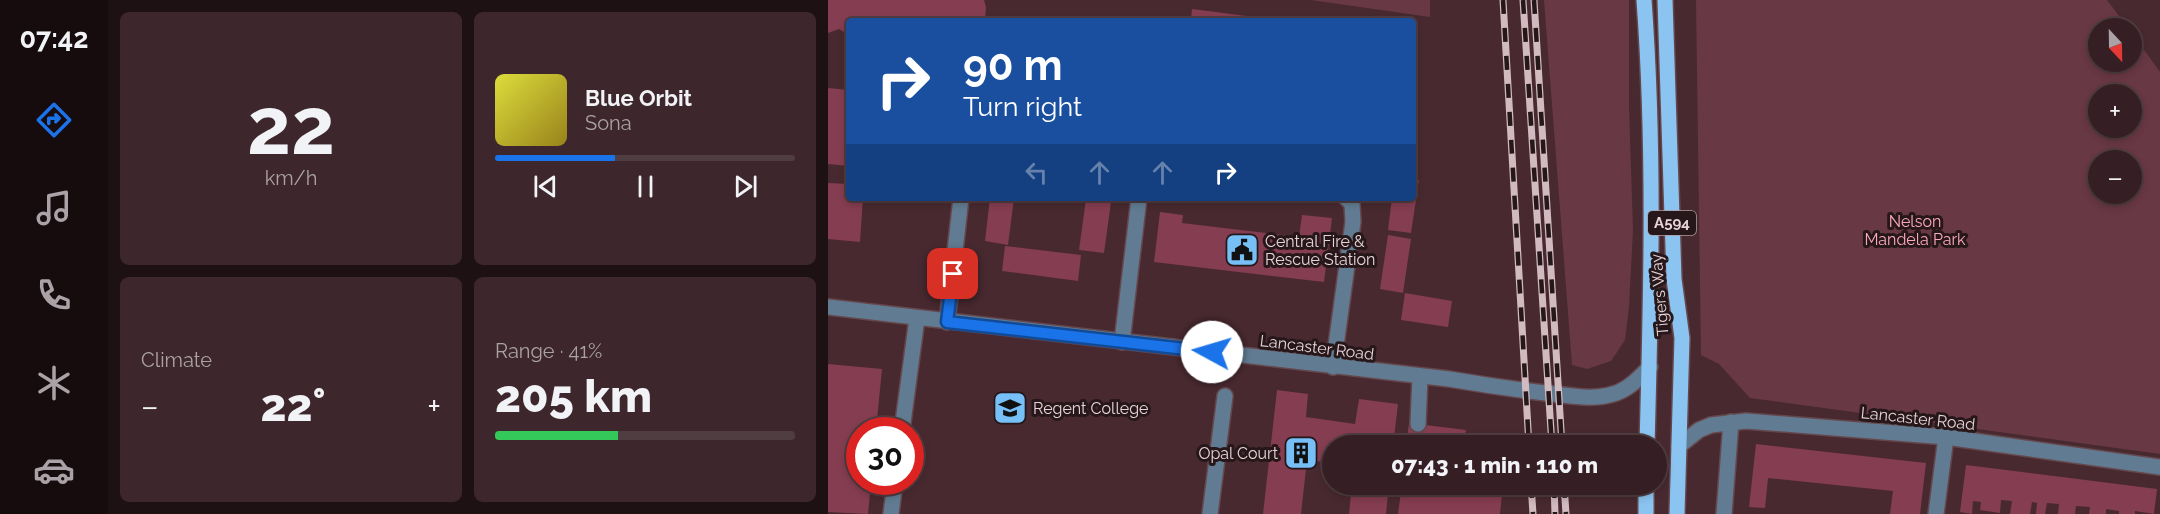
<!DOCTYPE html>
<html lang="en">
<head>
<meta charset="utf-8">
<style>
  :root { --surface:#361f24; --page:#3d272c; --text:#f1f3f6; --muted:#aaa2a6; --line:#503d41; --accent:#1a73e8 }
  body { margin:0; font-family:Raleway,sans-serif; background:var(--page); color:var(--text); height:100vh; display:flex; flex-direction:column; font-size:22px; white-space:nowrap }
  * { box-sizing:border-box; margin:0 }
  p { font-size:20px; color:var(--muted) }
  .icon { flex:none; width:33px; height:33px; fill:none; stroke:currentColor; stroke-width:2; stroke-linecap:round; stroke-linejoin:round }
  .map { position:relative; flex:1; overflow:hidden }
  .panel { display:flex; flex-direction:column; gap:12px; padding:12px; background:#1e1114; width:720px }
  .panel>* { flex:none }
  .hud { position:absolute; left:18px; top:18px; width:570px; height:183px; border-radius:6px; box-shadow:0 3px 9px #0003,0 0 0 2px var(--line); background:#1a4fa0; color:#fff; overflow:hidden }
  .needle { width:39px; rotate:158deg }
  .buttons { position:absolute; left:1260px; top:18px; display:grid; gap:12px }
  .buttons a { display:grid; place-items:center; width:54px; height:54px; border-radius:50%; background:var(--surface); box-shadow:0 3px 9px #0003,0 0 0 2px var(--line); font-size:30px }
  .speed { position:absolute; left:18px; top:417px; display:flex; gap:12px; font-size:30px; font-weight:700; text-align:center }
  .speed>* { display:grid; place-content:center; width:78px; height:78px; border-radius:50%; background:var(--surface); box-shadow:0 3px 9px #0003,0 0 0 2px var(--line); line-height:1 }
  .speed .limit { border:9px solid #d22; background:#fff; color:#111 }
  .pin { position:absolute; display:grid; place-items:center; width:51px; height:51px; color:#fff; margin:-26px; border-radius:12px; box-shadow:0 3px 9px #0006 }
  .me { position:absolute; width:66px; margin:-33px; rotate:276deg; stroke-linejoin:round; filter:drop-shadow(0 0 4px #0008) }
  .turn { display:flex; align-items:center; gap:21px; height:126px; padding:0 18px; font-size:27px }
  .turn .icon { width:78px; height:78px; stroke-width:2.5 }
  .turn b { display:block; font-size:42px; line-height:51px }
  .lanes { display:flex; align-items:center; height:57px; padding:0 18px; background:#0003; justify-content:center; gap:30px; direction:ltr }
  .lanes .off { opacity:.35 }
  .big { font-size:45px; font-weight:800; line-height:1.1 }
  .panel .card { flex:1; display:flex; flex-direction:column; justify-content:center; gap:9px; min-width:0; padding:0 21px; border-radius:9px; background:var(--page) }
  .panel .dial { align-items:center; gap:0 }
  .dial b { font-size:78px; line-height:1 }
  .song { display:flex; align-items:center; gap:18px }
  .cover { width:72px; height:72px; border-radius:9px; background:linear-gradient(135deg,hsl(60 70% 55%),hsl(50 70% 35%)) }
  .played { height:6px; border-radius:3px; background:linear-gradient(90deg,var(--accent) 40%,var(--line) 40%) }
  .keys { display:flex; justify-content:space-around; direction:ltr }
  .heat { display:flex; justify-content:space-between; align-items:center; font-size:33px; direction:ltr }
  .charge { height:9px; border-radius:4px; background:linear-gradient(90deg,#34c759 41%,var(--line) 0) }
  .panel .tiles { flex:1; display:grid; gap:12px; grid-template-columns:repeat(2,1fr) }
  .trip { position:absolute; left:494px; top:435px; width:345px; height:60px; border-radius:30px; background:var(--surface); box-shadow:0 3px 9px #0003,0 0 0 2px var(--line); font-weight:800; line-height:60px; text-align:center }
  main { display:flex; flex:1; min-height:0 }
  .dock { display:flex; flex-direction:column; width:108px; justify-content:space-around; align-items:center; background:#160c0e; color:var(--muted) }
  .dock .icon { width:42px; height:42px }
  .dock .active { color:var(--accent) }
  .dock b { font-size:27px; color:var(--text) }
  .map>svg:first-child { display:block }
  .green { fill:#683844; fill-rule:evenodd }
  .building { fill:#853d51 }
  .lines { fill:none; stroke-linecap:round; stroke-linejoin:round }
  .minor-casing { stroke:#65484e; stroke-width:18 }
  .major-casing { stroke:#65484e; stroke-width:18 }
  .minor { stroke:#617c92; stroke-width:15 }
  .major { stroke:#8bc4f0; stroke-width:15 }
  .rail-casing { stroke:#d2bbc0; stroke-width:7 }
  .rail { stroke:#25171a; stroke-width:4.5; stroke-dasharray:14; stroke-linecap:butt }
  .route-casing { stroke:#114b97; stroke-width:15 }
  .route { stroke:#1a73e8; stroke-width:10 }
  .labels { text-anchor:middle; stroke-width:6; stroke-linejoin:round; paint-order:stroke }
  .shield { fill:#25171a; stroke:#ae9b9e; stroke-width:1.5 }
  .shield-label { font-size:15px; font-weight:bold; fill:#e8d3d7 }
  .park-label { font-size:16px; fill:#ffa8bc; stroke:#25171a }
  .poi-label { font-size:16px; fill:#e8d3d7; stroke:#25171a; text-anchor:start }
  .street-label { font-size:16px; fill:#e8d3d7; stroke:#25171a }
</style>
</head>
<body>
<main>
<nav class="dock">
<b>07:42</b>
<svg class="icon active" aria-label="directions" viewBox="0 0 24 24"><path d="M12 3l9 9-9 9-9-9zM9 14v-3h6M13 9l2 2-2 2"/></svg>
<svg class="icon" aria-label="music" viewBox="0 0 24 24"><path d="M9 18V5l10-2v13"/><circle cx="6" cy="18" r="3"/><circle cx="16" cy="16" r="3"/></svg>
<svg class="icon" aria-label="phone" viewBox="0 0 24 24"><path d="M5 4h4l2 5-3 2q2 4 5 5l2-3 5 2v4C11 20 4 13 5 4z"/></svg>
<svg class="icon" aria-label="climate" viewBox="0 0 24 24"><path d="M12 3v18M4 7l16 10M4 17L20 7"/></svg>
<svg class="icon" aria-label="car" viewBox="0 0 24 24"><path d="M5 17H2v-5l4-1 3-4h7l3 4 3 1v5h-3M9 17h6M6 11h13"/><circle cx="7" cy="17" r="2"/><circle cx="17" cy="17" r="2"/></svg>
</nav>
<section class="panel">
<div class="tiles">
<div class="card dial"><b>22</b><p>km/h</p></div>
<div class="card">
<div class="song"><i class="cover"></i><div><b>Blue Orbit</b><p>Sona</p></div></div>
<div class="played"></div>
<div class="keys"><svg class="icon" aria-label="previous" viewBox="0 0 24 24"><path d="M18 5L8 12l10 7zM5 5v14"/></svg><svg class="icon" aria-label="pause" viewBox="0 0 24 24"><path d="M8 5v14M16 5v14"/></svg><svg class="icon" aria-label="next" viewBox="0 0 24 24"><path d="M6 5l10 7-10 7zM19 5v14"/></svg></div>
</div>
<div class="card"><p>Climate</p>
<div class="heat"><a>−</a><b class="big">22°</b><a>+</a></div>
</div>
<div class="card"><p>Range · 41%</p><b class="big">205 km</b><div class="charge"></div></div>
</div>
</section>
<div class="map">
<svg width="1332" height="514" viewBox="0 0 1332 514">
  <rect width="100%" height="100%" fill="#482930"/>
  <!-- green -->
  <g class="green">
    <path d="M483,0H602V17Z"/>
    <path d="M716,0H801V107L805,230L801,307L797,340L783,361L759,369L744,365Z"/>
    <path d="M868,0H1279L1300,28H1270V62H1304V33L1332,72V454L922,398L891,364L873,355ZM1270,94H1304V128H1270ZM1270,160H1304V194H1270Z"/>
  </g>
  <!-- building -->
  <g class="building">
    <path d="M0,0H156L158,7L157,21H21V35L11,29L0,33Z"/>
    <path d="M364,9L449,20V21H363Z"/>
    <path d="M0,88L21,90V166L0,164Z"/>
    <path d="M585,179L591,180L583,233L560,230L564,198H585Z"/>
    <path d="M0,183L21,184V198H35L32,242L0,239Z"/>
    <path d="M162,198H186L180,245L157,241Z"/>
    <path d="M258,199L283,202L276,253L251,250Z"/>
    <path d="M332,212L355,215L354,223L471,237L474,215L504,218L496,282L326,262Z"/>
    <path d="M560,235L583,239L575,293L552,289Z"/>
    <path d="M177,246L253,255L250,281L174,271Z"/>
    <path d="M577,293L624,301L620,327L573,320Z"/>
    <path d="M0,364L54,369L48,430H32V482H43L40,514L0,512Z"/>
    <path d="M449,390L480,394L478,417L527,424L531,399L570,404L565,446H504V463L479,460L473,514H435Z"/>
    <path d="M581,423L638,430L636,446H578Z"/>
    <path d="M928,444L1098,463L1092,514H1062L1065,491L940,478L937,508L921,507Z"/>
    <path d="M1138,465L1329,489L1326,514L1307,511V514H1291V511L1278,509V514H1261L1262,507L1248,506L1247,514H1230L1231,504L1219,503L1217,514H1208L1209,503L1204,502L1202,514H1182L1184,501L1173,500L1172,513L1152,510L1153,502L1145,501L1144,514L1132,512Z"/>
    <path d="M524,484H561L558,514H521Z"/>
    <path d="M574,484H675L672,514H570Z"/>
  </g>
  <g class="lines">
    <defs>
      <g id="minor">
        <path d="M0,307L621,379C656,385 691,390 726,394C745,396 766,400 785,394C800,390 811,378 822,367"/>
        <path d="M119,322L133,198"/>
        <path d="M294,342L311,198"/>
        <path d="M505,367L525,222L524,204L518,198"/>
        <path d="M590,424L592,377"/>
        <path d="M74,430L89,318"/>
        <path d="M851,446L871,430L883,425L918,421L1118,437L1332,467"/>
        <path d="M63,514L67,482"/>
        <path d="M382,514L397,396"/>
        <path d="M896,514L903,422"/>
        <path d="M1108,514L1118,437"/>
      </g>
      <g id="major">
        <path d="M816,0C827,148 823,297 819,446"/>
        <path d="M837,0L846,279L854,338L849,514"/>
        <path d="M818,514V484"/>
      </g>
    </defs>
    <!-- minor casing -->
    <use href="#minor" class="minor-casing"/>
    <!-- major casing -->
    <use href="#major" class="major-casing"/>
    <!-- minor -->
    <use href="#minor" class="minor"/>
    <!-- major -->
    <use href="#major" class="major"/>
    <defs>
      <g id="rail">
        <path d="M675,0L701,446"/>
        <path d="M695,0L724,446"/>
        <path d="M706,0L734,446"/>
        <path d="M703,484L705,514"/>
        <path d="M726,484L727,514"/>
        <path d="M736,484L738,514"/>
      </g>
    </defs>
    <!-- rail casing -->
    <use href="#rail" class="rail-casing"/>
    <!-- rail -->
    <use href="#rail" class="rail"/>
  </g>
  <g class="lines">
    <defs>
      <path id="route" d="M125,274L119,322L384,352"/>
    </defs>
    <!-- route casing -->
    <use href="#route" class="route-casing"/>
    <!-- route -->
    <use href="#route" class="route"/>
  </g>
  <!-- icons -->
  <defs>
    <symbol id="civic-square" viewBox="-11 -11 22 22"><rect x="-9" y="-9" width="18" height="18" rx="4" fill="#76c0f7" stroke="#25171a"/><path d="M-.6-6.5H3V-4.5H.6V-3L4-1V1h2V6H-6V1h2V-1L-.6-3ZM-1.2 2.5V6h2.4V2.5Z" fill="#111"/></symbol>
    <symbol id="university-square" viewBox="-11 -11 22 22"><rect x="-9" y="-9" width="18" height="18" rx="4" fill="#76c0f7" stroke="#25171a"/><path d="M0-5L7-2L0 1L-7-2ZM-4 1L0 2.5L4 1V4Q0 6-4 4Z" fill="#111"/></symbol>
    <symbol id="building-square" viewBox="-11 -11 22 22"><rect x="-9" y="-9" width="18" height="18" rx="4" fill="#76c0f7" stroke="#25171a"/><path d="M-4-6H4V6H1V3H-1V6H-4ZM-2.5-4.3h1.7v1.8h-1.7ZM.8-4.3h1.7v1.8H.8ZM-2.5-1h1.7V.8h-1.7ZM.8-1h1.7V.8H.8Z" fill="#111"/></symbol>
  </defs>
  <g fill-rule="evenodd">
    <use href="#civic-square" x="395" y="231" width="38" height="38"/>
    <use href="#university-square" x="163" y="389" width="38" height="38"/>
    <use href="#building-square" x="454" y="434" width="38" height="38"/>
  </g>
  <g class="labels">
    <!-- shield labels -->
    <rect class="shield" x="820" y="211" width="48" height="24" rx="4.5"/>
    <g class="shield-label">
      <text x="844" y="228">A594</text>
    </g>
    <!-- park labels -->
    <g class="park-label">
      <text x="1087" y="227">Nelson<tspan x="1087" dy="18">Mandela Park</tspan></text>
    </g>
    <!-- poi labels -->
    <g class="poi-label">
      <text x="437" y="247">Central Fire &amp;<tspan x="437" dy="18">Rescue Station</tspan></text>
      <text x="205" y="414">Regent College</text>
      <text x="450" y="459" text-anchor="end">Opal Court</text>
    </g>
    <!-- street labels -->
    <g class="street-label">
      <text transform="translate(831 295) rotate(-95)" y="6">Tigers Way</text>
      <text transform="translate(489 347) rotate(7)" y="6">Lancaster Road</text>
      <text transform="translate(1090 418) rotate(6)" y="6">Lancaster Road</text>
    </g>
  </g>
</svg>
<div class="buttons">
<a><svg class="needle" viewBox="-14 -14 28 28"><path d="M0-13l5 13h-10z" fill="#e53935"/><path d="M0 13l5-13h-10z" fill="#aaa2a6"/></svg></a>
<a>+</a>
<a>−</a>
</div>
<div class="speed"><div class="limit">30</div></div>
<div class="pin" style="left:125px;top:274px;background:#d93025"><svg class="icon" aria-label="arrive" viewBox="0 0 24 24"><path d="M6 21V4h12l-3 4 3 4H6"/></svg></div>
<svg class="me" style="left:384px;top:352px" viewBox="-20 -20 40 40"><circle r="19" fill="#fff"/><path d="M0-13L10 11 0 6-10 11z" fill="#1a73e8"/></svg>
<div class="trip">07:43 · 1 min · 110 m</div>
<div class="hud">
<div class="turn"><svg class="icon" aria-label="right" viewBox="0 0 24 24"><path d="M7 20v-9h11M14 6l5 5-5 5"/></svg><div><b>90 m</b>Turn right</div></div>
<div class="lanes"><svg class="icon off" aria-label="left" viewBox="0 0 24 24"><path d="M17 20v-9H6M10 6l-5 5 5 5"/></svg><svg class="icon off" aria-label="ahead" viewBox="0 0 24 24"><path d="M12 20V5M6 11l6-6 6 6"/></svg><svg class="icon off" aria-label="ahead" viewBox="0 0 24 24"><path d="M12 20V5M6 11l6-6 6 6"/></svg><svg class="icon" aria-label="right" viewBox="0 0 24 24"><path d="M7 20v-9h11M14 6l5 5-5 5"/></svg></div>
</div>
</div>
</main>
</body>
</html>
